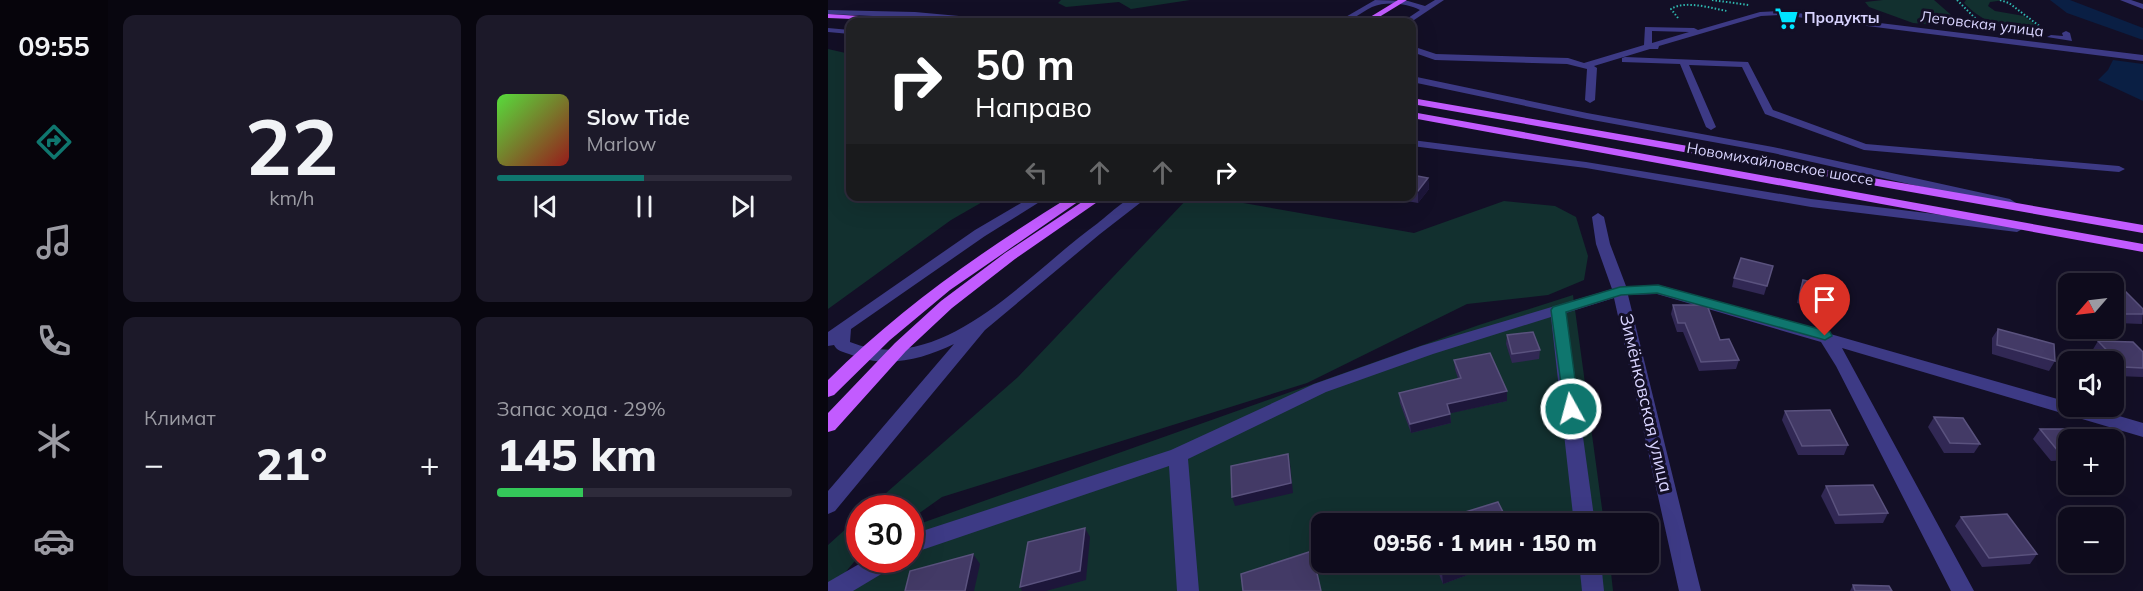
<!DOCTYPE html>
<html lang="ru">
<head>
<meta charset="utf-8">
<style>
  :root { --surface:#0e0b1c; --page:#1c1929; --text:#f1f3f6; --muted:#9b9ba3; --line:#2e2b3b; --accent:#0f766e }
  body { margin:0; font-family:Mulish,sans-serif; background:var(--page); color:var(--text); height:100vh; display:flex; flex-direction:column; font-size:22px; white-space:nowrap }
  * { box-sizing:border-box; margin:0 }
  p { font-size:20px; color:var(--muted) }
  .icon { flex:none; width:33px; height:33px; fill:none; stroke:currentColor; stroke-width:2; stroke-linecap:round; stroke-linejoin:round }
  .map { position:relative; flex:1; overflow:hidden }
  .sheet { display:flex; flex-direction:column; gap:15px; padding:15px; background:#08060f; width:720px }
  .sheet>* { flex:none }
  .guide { position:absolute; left:18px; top:18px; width:570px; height:183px; border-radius:12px; box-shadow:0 6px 24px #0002,0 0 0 2px var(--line); background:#202124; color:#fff; overflow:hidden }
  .needle { width:39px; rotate:242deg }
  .fabs { position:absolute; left:1230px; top:273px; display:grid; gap:12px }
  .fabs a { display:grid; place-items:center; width:66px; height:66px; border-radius:12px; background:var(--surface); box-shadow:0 6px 24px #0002,0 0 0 2px var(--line); font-size:30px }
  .speed { position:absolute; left:18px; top:495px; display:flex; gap:12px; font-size:30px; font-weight:700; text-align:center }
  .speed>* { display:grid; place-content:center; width:78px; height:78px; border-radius:50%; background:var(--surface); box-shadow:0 6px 24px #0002,0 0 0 2px var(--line); line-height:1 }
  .speed .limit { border:9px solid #d22; background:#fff; color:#111 }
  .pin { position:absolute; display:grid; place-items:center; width:51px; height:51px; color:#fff; margin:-62px -26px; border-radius:50% 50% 50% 0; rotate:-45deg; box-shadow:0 0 6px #0007 }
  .pin .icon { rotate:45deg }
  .me { position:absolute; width:66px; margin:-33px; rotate:353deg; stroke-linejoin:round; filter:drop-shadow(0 0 4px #0008) }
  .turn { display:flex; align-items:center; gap:21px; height:126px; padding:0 30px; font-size:27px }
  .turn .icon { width:78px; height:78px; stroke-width:2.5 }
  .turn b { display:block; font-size:42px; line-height:51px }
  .lanes { display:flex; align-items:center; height:57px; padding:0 30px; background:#0003; justify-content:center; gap:30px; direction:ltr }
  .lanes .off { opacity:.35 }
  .big { font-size:45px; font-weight:800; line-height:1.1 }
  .sheet .widget { flex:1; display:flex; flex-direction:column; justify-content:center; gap:9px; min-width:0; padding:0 21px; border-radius:12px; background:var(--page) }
  .sheet .dial { align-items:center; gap:0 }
  .dial b { font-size:78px; line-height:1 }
  .song { display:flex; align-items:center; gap:18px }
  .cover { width:72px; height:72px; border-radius:9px; background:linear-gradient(135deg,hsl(110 70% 55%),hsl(0 70% 35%)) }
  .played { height:6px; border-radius:3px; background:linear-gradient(90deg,var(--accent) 50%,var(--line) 50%) }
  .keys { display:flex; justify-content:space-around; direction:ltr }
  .heat { display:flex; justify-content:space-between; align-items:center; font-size:33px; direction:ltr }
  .charge { height:9px; border-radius:4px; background:linear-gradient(90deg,#34c759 29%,var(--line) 0) }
  .sheet .tiles { flex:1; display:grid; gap:15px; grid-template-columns:repeat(2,1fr) }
  .trip { position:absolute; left:483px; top:513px; width:348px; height:60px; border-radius:12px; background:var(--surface); box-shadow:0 6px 24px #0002,0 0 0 2px var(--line); font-weight:800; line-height:60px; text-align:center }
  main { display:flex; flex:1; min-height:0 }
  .dock { display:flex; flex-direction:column; width:108px; justify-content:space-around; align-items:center; background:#06040b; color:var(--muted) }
  .dock .icon { width:42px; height:42px }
  .dock .selected { color:var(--accent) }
  .dock b { font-size:27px; color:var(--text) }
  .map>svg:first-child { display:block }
  .green { fill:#12302f }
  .water { fill:#0a1f44 }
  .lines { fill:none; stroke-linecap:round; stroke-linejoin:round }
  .river { fill:#0a1f44; fill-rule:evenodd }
  .path { stroke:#2fb8b0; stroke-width:2; stroke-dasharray:1.5 2; stroke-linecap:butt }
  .minor { fill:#3d3a85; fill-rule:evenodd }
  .major { fill:#c25bff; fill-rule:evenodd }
  .wall { fill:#312854 }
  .shaded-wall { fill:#1d163a }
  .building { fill:#433a66; stroke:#5a527e; stroke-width:1.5 }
  .route { fill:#0f766e; stroke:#0a4d48; stroke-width:1.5 }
  .labels { text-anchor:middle; stroke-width:6; stroke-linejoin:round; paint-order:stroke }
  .far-poi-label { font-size:15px; font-weight:bold; fill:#d9d4ff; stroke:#130f26; text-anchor:start }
  .far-street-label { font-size:15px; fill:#d9d4ff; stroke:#130f26 }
  .street-label { font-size:18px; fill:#d9d4ff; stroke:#130f26 }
</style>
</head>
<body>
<main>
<nav class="dock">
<b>09:55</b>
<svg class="icon selected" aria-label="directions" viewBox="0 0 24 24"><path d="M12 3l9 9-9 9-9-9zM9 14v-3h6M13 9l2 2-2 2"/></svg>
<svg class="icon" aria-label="music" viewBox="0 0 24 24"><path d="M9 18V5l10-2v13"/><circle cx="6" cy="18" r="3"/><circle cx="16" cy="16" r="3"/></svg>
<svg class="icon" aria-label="phone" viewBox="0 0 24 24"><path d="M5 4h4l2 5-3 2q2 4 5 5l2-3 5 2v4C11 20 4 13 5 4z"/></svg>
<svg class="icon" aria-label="climate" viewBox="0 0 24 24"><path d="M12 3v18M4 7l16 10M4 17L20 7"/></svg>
<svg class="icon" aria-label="car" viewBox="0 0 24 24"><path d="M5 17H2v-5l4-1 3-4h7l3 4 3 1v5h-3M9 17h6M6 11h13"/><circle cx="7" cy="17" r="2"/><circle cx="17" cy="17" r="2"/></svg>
</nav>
<section class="sheet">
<div class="tiles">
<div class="widget dial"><b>22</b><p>km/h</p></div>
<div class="widget">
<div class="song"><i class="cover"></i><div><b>Slow Tide</b><p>Marlow</p></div></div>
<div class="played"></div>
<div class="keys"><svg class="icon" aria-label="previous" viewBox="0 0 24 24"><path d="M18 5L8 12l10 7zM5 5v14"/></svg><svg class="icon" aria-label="pause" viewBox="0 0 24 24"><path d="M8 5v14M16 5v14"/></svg><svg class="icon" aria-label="next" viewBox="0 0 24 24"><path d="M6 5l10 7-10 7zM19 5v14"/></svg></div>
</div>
<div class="widget"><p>Климат</p>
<div class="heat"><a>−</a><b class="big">21°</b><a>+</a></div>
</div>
<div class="widget"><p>Запас хода · 29%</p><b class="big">145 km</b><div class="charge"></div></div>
</div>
</section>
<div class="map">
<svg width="1315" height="591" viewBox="0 0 1315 591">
  <rect width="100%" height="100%" fill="#130f26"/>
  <!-- green -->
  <g class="green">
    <path d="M233,0H362L303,9L291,2L238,7L230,3Z"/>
    <path d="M1055,0H1106L1138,28L1085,23L1041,7L1037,2Z"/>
    <path d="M1138,0H1177L1162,2L1160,6L1167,11L1196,16L1211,28C1184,36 1154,22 1136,3Z"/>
    <path d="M0,49L22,54V196L163,197L123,220L0,309Z"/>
    <path d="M361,197H381L586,233L676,201L727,206L748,217L760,256L756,280L720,295L639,304L479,383L114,497L83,519L82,508H41L190,377Z"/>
    <path d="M745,295L776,523L494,524V562L782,563L785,591H0V545L31,517V556L5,587L43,560H82L83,531L94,523L651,325Z"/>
  </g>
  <!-- water -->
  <path class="water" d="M1285,60L1315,64V101L1270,80L1280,70Z"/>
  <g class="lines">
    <!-- river -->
    <path class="river" d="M1222,0H1242L1315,28V40L1239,13Z"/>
    <!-- path -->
    <g class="path">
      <path d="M884,0L921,5"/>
      <path d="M1129,0L1149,20L1163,26"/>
      <path d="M1172,0L1181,3L1214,28L1202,30"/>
      <path d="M850,18L843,9C857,0 883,8 899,11"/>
    </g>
    <!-- minor -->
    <g class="minor">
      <path d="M547,0L580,1L597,6L607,0H616L583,22H574L592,10C579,3 558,1 544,7C532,13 522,23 509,22Z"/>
      <path d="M1292,0H1303L1315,4V9Z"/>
      <path d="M0,10L87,12L175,20L179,22L0,14Z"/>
      <path d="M953,11L1315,55V61L953,15L933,16L831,46L830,49H822L766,66L769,68L767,100L762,103L757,100L759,69L739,64L607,60L584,52V46L608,54L740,58L756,63L816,45L817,27L866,28L870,30L932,12ZM824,31L861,32L824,43Z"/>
      <path d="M0,28L22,30V34L0,32Z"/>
      <path d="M1238,31L1242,33L1244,41L1219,37L1223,35L1235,36L1234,33Z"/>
      <path d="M797,57L920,62L945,110L1038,144L1291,166L1297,169L1291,172L1036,150L937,114L914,67L861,65L888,127L883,130L878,127L852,64L794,62V58Z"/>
      <path d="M584,76L759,113L945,147L1182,199L1188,203L1182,207L945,153L759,119L584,82Z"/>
      <path d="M584,140L758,162L983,199L1189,224L1196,228L1189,232L983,207L758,168L584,146Z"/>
      <path d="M205,196H221L157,236L23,329L22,342C115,379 201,272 270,223C279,216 297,199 307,196C311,195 317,196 321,196L272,234L157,330L7,511L0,514V491L126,344C93,360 57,369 21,354C15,352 9,351 6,345L0,346V332L147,230Z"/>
      <path d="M770,213L776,217L782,244L798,286H835L1240,402V406H1257L1315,423V437L1014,348L1146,591H1123L1008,366L993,342L829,294L800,295L873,591H851L786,298L738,313L767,524H746L723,317L605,354L498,392L360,459L371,591H349L341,466L82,554V535L343,450L486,384L593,346L784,289L768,244L764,217Z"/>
      <path d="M38,560H68L65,567L25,591H0V582Z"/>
      <path d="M751,562H773L776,591H754Z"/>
    </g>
    <!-- major -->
    <g class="major">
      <path d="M570,0H579L543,22H534Z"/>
      <path d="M0,14L94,20L98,22L0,18Z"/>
      <path d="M584,98L1315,225V233L584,104Z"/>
      <path d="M584,112L1315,244V252L584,118Z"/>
      <path d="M243,196H253L254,199L122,290L62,340L6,395L0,397V380C73,307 156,250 243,196Z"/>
      <path d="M263,196H278L187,259L124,308L78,351L7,430L0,432V413L67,343L113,301L177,253Z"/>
    </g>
  </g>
  <!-- wall -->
  <g class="wall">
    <path d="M584,175L600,178L601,189L590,203L550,196H584Z"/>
    <path d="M945,266L936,295L904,287L906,278Z"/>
    <path d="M975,280L1013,303L1010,312L969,303L972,288Z"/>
    <path d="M1286,290L1315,309L1314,324L1288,323L1286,320Z"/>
    <path d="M845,305L892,340L911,360L908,369L871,371L855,332H849L843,314Z"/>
    <path d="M1170,329L1227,361L1221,371L1164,354V338Z"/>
    <path d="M679,335L712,350L711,359L684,363L678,344Z"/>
    <path d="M1270,341L1315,352V377L1288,376L1286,374V362H1274L1264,351Z"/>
    <path d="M626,360L679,401L622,413L623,423L583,433L572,403L571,393L630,379L627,369Z"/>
    <path d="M957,411L1020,445L1016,455H970L954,420Z"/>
    <path d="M1106,417L1152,444L1146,453H1116L1100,427Z"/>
    <path d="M1212,429L1240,440V460L1223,461L1205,439Z"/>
    <path d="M998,486L1060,513L1055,523L1007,524L993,496Z"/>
    <path d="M1133,517L1209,554L1202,564L1154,567L1127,526Z"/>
    <path d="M606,562H674L615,584Z"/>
    <path d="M1025,585L1064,591H1022Z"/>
  </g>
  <!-- shaded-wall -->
  <g class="shaded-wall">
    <path d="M600,178L601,189L590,203V191Z"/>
    <path d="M679,391V401L619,414V404Z"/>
    <path d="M622,414L623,423L583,433L582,424Z"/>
    <path d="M460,454L462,463L465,493L407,506L404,497Z"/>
    <path d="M257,528L262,537L258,580L218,591H194L192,587Z"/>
    <path d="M145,554L152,564L146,591H137Z"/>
    <path d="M636,562H674L615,584L614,571Z"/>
  </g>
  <!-- building -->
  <g class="building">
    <path d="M584,175L600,178L590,191L584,190Z"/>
    <path d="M913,258L945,266L939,286L906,278Z"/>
    <path d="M975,280L1014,289L1013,303L972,294Z"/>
    <path d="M1286,290L1297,291L1315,309V314H1294L1286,305Z"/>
    <path d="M845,305H879L892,340L901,339L911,360L873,362L857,323H850Z"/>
    <path d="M1170,329L1226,344L1227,361L1169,345Z"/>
    <path d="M705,332L712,350L684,354L679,335Z"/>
    <path d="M1270,341L1305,342L1315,352V368L1295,367Z"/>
    <path d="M662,353L679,391L619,404L622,414L582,424L571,393L633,378L626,360Z"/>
    <path d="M1002,410L1020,445L974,446L957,411Z"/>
    <path d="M1106,417L1135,418L1152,444L1122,443Z"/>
    <path d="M1212,429H1246L1255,440H1240V451H1230Z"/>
    <path d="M460,454L463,483L404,497L403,466Z"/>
    <path d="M1045,485L1060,513L1011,515L998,486Z"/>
    <path d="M670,502L681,524H598Z"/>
    <path d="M1179,514L1209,554L1161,558L1133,517Z"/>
    <path d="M257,528L252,571L192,587L200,542Z"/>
    <path d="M484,551L493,591H415L413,574Z"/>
    <path d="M145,554L137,591H77L82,571Z"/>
    <path d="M611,562H636L614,571Z"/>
    <path d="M1025,585L1061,586L1064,591H1027Z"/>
  </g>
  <!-- route -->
  <path class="route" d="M830,285L1002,332L1004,336L997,340L829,293L793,295L738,312L751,409L749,413H737L723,310L725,307L792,287Z"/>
  <!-- icons -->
  <defs>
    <symbol id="supermarket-bare" viewBox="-9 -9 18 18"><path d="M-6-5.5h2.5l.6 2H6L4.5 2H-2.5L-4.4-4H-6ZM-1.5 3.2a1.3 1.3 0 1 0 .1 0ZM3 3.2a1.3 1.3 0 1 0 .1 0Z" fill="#00e5ff" stroke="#130f26" stroke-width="2.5" paint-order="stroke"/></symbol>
  </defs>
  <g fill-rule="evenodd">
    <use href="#supermarket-bare" x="942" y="2" width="33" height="33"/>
  </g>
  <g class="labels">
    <!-- far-poi labels -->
    <g class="far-poi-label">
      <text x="976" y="23">Продукты</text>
    </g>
    <!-- far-street labels -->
    <g class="far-street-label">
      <text transform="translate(1154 24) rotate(7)" y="5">Летовская улица</text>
      <text transform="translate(952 164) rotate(10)" y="5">Новомихайловское шоссе</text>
    </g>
    <!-- street labels -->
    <g class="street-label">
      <text transform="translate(818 403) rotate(77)" y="6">Зимёнковская улица</text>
    </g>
  </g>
</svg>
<div class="fabs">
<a><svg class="needle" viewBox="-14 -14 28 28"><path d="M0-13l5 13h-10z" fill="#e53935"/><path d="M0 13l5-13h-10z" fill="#9b9ba3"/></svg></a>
<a><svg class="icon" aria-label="sound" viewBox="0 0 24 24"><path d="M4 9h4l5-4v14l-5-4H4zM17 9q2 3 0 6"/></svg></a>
<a>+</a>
<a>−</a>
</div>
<div class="speed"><div class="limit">30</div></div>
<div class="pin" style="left:997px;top:336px;background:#d93025"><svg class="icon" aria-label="arrive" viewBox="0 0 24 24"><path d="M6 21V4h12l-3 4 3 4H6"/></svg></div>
<svg class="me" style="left:743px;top:409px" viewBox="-20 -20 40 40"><circle r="17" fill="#0f766e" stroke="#fff" stroke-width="3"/><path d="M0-11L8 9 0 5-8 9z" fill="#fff"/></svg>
<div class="trip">09:56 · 1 мин · 150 m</div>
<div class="guide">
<div class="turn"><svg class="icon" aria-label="right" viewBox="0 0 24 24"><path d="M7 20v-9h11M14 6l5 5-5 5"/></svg><div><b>50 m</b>Направо</div></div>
<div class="lanes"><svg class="icon off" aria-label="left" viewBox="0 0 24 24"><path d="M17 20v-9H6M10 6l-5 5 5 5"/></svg><svg class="icon off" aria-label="ahead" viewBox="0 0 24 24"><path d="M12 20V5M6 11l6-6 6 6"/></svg><svg class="icon off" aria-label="ahead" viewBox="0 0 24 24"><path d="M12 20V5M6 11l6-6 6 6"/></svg><svg class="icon" aria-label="right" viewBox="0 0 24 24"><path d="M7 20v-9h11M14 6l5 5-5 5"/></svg></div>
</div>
</div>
</main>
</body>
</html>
